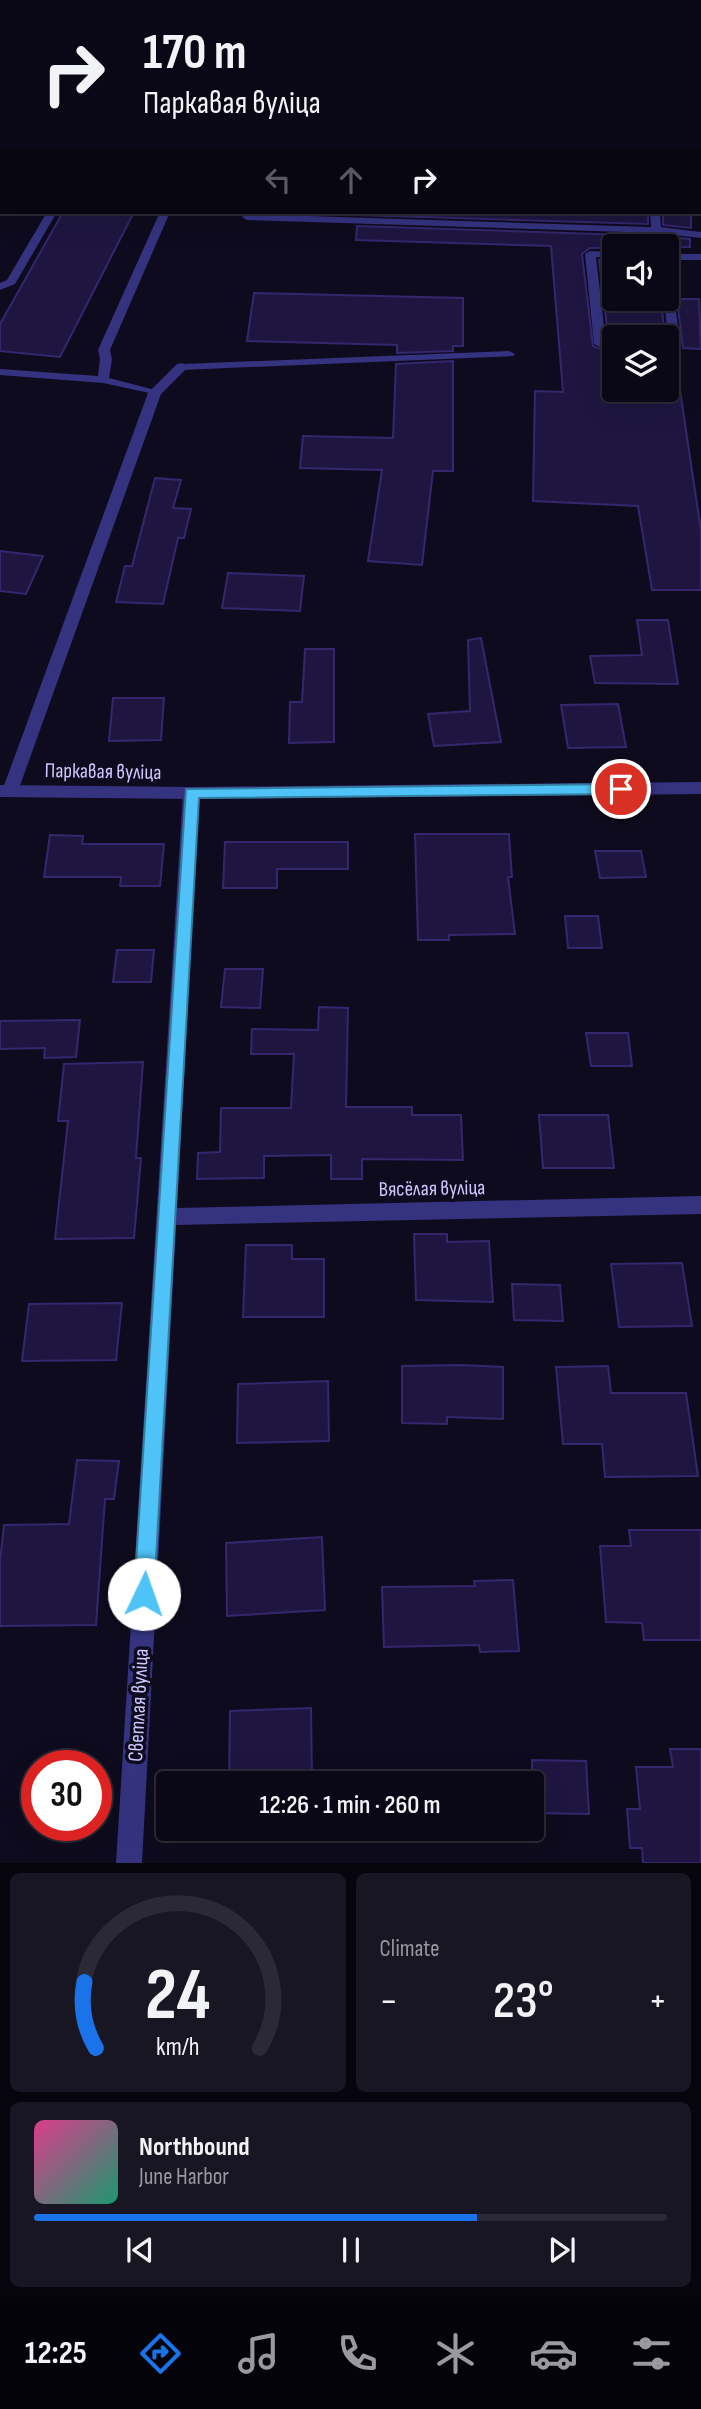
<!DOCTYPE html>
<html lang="en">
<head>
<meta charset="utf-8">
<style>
  :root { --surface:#0a0816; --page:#181623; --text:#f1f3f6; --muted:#999aa1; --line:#2a2935; --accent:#1a73e8 }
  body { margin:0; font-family:"Sofia Sans Condensed",sans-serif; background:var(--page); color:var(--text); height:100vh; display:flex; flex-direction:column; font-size:26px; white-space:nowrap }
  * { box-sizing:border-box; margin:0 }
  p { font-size:23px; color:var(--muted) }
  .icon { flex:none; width:38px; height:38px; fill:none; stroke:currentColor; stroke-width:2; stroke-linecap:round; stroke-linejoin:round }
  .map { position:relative; height:1863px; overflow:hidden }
  .panel { display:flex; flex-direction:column; gap:10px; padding:10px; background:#06040c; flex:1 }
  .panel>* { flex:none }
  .banner { position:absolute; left:0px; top:0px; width:702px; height:214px; box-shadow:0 7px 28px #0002,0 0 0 2px var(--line); background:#0a0816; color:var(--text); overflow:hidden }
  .buttons { position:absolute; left:602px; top:234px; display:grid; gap:14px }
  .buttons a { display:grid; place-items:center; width:77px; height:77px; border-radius:7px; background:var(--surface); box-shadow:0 7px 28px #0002,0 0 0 2px var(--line); font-size:35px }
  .speed { position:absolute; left:21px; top:1750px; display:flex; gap:14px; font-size:35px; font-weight:700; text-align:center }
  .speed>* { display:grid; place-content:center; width:91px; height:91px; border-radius:50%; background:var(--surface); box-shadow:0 7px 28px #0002,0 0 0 2px var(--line); line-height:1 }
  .speed .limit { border:10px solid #d22; background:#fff; color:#111 }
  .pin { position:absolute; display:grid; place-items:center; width:60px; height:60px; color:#fff; margin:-30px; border:4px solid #fff; border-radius:50%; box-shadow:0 2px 7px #0007 }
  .me { position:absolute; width:77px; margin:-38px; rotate:3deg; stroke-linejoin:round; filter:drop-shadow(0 0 5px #0008) }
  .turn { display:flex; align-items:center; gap:24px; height:147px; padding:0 28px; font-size:32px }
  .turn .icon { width:91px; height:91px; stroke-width:2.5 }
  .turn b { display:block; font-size:49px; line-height:60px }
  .lanes { display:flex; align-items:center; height:66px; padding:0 28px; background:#0003; justify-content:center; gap:35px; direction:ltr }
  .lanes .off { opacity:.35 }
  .big { font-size:52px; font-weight:600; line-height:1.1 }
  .panel .tile { flex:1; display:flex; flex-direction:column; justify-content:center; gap:10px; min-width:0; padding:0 24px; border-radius:10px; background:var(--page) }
  .panel .dial { align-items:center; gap:0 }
  .dial svg { height:182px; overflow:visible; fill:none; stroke:var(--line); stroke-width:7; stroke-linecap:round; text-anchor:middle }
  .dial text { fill:var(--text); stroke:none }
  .song { display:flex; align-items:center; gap:21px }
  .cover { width:84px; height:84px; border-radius:10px; background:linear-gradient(135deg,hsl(330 70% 55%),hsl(160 70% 35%)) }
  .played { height:7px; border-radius:4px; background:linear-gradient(90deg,var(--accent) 70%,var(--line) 70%) }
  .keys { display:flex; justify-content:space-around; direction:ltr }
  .heat { display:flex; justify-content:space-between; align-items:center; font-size:38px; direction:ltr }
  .panel .tiles { flex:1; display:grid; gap:10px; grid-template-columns:1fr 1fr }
  .tile:last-child { grid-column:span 2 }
  .trip { position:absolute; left:156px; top:1771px; width:388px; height:70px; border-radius:7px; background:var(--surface); box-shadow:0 7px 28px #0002,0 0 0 2px var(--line); font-weight:600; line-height:70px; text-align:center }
  .dock { display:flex; height:112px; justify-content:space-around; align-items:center; background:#040309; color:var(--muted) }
  .dock .icon { width:49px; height:49px }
  .dock .on { color:var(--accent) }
  .dock b { font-size:32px; color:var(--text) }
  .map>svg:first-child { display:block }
  .building { fill:#1e1640; stroke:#34276e; stroke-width:2 }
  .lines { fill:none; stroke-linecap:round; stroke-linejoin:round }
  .service { fill:#353380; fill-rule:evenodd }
  .minor { fill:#353380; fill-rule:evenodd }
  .tertiary { fill:#353380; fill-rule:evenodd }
  .route { fill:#4fc3f7; stroke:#337fa1; stroke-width:2 }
  .labels { text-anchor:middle; stroke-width:7; stroke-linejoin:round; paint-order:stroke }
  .street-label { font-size:21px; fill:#cec8ff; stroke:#0e0b1e }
</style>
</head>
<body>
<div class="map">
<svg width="701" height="1863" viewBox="0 0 701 1863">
  <rect width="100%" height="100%" fill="#0e0b1e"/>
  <!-- building -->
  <g class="building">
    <path d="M63,212H134L60,357L0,351V324Z"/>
    <path d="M357,212H648V224L357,215Z"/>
    <path d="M663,212H691V228L663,225Z"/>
    <path d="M357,226L656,236L690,239V247L590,248L582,254L593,346L601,349L609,344L599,260H614V299H661L665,338H614V390H680L701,531V590H652L638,506L533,501L535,391L563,392L551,246L356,240Z"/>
    <path d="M254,293L463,298V346H453V351L397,353V345L247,341Z"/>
    <path d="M677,299H699L701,349L683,348Z"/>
    <path d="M453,361V471H433L422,565L368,561L382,470L300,468L303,436L393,438L396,364Z"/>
    <path d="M155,478L181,480L173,508L191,509L184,538H178L163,604L116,602L125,566H132Z"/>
    <path d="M0,551L43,556L26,594L0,591Z"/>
    <path d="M228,573L304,576L300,611L222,608Z"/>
    <path d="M637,620H668L678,684L595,683L590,656L642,655Z"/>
    <path d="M481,638L501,742L434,746L428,714L470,711L468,640Z"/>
    <path d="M305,649H334V742L289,743L290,702H302Z"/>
    <path d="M113,698H164L161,740L109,741Z"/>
    <path d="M618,704L626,747L568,748L561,705Z"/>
    <path d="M415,834H509L512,877H508L515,934L449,935V940H418Z"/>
    <path d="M50,835L83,836L82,844H164L160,886H120L121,877H44Z"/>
    <path d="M225,842H348V869H277V888H223Z"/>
    <path d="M595,851H641L646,877L600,878Z"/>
    <path d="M565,916H598L602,948H568Z"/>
    <path d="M117,950H154L151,982H113Z"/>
    <path d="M225,969H263L260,1008L221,1007Z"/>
    <path d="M319,1007L348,1008L346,1107H412V1115H461L463,1160L362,1159V1179H331V1155L264,1156V1178L197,1179L198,1153L220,1152L221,1108H291L294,1054H251L252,1029L318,1030Z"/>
    <path d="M80,1020L76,1057L44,1058L45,1048L0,1049V1021Z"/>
    <path d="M586,1033H628L632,1066H591Z"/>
    <path d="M143,1062L136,1158H141L134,1238L55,1239L68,1121H58L64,1064Z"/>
    <path d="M539,1115H608L614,1168H543Z"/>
    <path d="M414,1234H447V1242L489,1241L493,1302L416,1300Z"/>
    <path d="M246,1245H292V1259H324V1317H243Z"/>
    <path d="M682,1263L692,1326L619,1327L611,1264Z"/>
    <path d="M512,1284L560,1285L563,1321L514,1320Z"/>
    <path d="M122,1303L116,1360L22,1361L29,1304Z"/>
    <path d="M461,1365L503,1367V1419L447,1417V1424L402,1423V1366Z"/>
    <path d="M608,1366L611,1393H686L698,1476L605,1477L602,1444H563L556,1367Z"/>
    <path d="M328,1381L329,1441L237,1443L238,1384Z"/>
    <path d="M77,1460L119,1461L114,1499H105L96,1625L0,1626V1561L4,1525L69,1524Z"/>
    <path d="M629,1530H701V1640H644L642,1623L606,1622L600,1546H631Z"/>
    <path d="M322,1537L325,1610L227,1616L226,1543Z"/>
    <path d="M513,1580L519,1651L480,1652L479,1645L384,1647L382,1587L475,1586L474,1581Z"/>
    <path d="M311,1708L312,1783H229L230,1711Z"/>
    <path d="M670,1749H701V1863H643L642,1848H630L627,1809H640L636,1767H673Z"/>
    <path d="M532,1760L586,1761L589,1814L532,1813Z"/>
  </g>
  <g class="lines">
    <!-- service -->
    <g class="service">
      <rect x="700" y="105" width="1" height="6"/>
      <path d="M47,212H57L15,284L0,290V283L7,280Z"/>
      <path d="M160,212H170L110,350L112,359L109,378L159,391V395L103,383L0,375V369L98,376L100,359L98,350Z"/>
      <path d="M650,212H660L661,227L701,232V238L656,233L247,220L242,217L247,214L651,227Z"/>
      <path d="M590,251L614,252V258L596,257L606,344L600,347L594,344L585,254Z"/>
      <rect x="667" y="254" width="34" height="6"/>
      <path d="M667,279L672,282L681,349L675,352L669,349L664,299H667Z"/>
      <path d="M509,351L515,354L513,356L182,370L176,367L182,364Z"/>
    </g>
    <!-- minor -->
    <g class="minor">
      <path d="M176,0H186L175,2Z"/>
      <rect x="505" y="0" width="10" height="2"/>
      <rect x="0" y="54" width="2" height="6"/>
      <path d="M182,363L188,367L161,394L18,791L10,797L4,795L2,791L148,393L177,364Z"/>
      <path d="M191,787L199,793L177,1208L701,1196V1214L176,1225L142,1863H116L183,793Z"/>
    </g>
    <!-- tertiary -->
    <path class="tertiary" d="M701,782V794L191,799L0,797V785L191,787Z"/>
  </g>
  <!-- route -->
  <path class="route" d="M621,784L628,789L621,794L199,798L154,1594L151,1601L144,1604L137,1601L134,1594L186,789Z"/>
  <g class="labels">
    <!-- street labels -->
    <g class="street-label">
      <text transform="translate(103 771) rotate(1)" y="7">Паркавая вуліца</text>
      <text transform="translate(432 1188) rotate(-1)" y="7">Вясёлая вуліца</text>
      <text transform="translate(138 1705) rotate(-87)" y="7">Светлая вуліца</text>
    </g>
  </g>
</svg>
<div class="buttons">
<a><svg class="icon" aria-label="sound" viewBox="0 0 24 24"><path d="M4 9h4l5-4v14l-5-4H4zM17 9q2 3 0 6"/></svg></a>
<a><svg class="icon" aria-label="layers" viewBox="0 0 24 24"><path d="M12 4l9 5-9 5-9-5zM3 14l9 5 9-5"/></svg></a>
</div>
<div class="speed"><div class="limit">30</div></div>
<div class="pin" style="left:621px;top:789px;background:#d93025"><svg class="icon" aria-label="arrive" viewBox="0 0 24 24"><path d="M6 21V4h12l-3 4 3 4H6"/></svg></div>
<svg class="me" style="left:144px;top:1594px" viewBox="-20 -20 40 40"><circle r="19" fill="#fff"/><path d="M0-13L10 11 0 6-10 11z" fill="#4fc3f7"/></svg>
<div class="trip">12:26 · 1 min · 260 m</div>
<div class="banner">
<div class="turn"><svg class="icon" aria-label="right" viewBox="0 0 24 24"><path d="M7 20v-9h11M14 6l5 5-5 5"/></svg><div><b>170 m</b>Паркавая вуліца</div></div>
<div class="lanes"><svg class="icon off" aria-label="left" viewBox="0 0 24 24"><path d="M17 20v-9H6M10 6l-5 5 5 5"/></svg><svg class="icon off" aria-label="ahead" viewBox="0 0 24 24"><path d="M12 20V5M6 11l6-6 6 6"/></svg><svg class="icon" aria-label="right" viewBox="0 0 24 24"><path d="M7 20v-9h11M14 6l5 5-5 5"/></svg></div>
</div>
</div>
<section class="panel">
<div class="tiles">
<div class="tile dial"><svg viewBox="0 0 100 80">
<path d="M14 69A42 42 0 1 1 86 69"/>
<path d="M14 69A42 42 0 0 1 9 40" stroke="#1a73e8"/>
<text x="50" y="56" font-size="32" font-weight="700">24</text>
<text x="50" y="72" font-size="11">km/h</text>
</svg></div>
<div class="tile"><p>Climate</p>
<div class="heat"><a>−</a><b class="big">23°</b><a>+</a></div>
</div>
<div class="tile">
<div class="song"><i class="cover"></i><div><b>Northbound</b><p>June Harbor</p></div></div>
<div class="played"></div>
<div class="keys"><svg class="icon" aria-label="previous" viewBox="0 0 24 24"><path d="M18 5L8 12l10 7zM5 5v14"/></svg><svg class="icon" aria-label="pause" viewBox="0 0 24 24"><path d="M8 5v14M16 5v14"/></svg><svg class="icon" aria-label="next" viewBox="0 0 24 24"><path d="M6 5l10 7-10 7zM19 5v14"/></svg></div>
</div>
</div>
</section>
<nav class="dock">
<b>12:25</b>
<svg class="icon on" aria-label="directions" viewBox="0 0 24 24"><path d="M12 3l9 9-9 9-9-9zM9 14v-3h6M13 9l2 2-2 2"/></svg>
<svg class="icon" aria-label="music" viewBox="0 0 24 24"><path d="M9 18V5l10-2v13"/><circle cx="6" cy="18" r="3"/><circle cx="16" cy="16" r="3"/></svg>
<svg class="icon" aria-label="phone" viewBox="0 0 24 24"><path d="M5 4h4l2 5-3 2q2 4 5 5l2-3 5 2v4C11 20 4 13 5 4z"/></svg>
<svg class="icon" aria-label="climate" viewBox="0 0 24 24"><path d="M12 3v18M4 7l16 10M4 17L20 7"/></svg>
<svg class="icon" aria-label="car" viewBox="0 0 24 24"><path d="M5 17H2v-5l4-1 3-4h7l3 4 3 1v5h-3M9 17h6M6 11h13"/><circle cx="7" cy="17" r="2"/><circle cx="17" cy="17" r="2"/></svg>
<svg class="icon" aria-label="filters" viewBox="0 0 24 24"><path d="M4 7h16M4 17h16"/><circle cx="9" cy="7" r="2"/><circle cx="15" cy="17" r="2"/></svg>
</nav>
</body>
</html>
